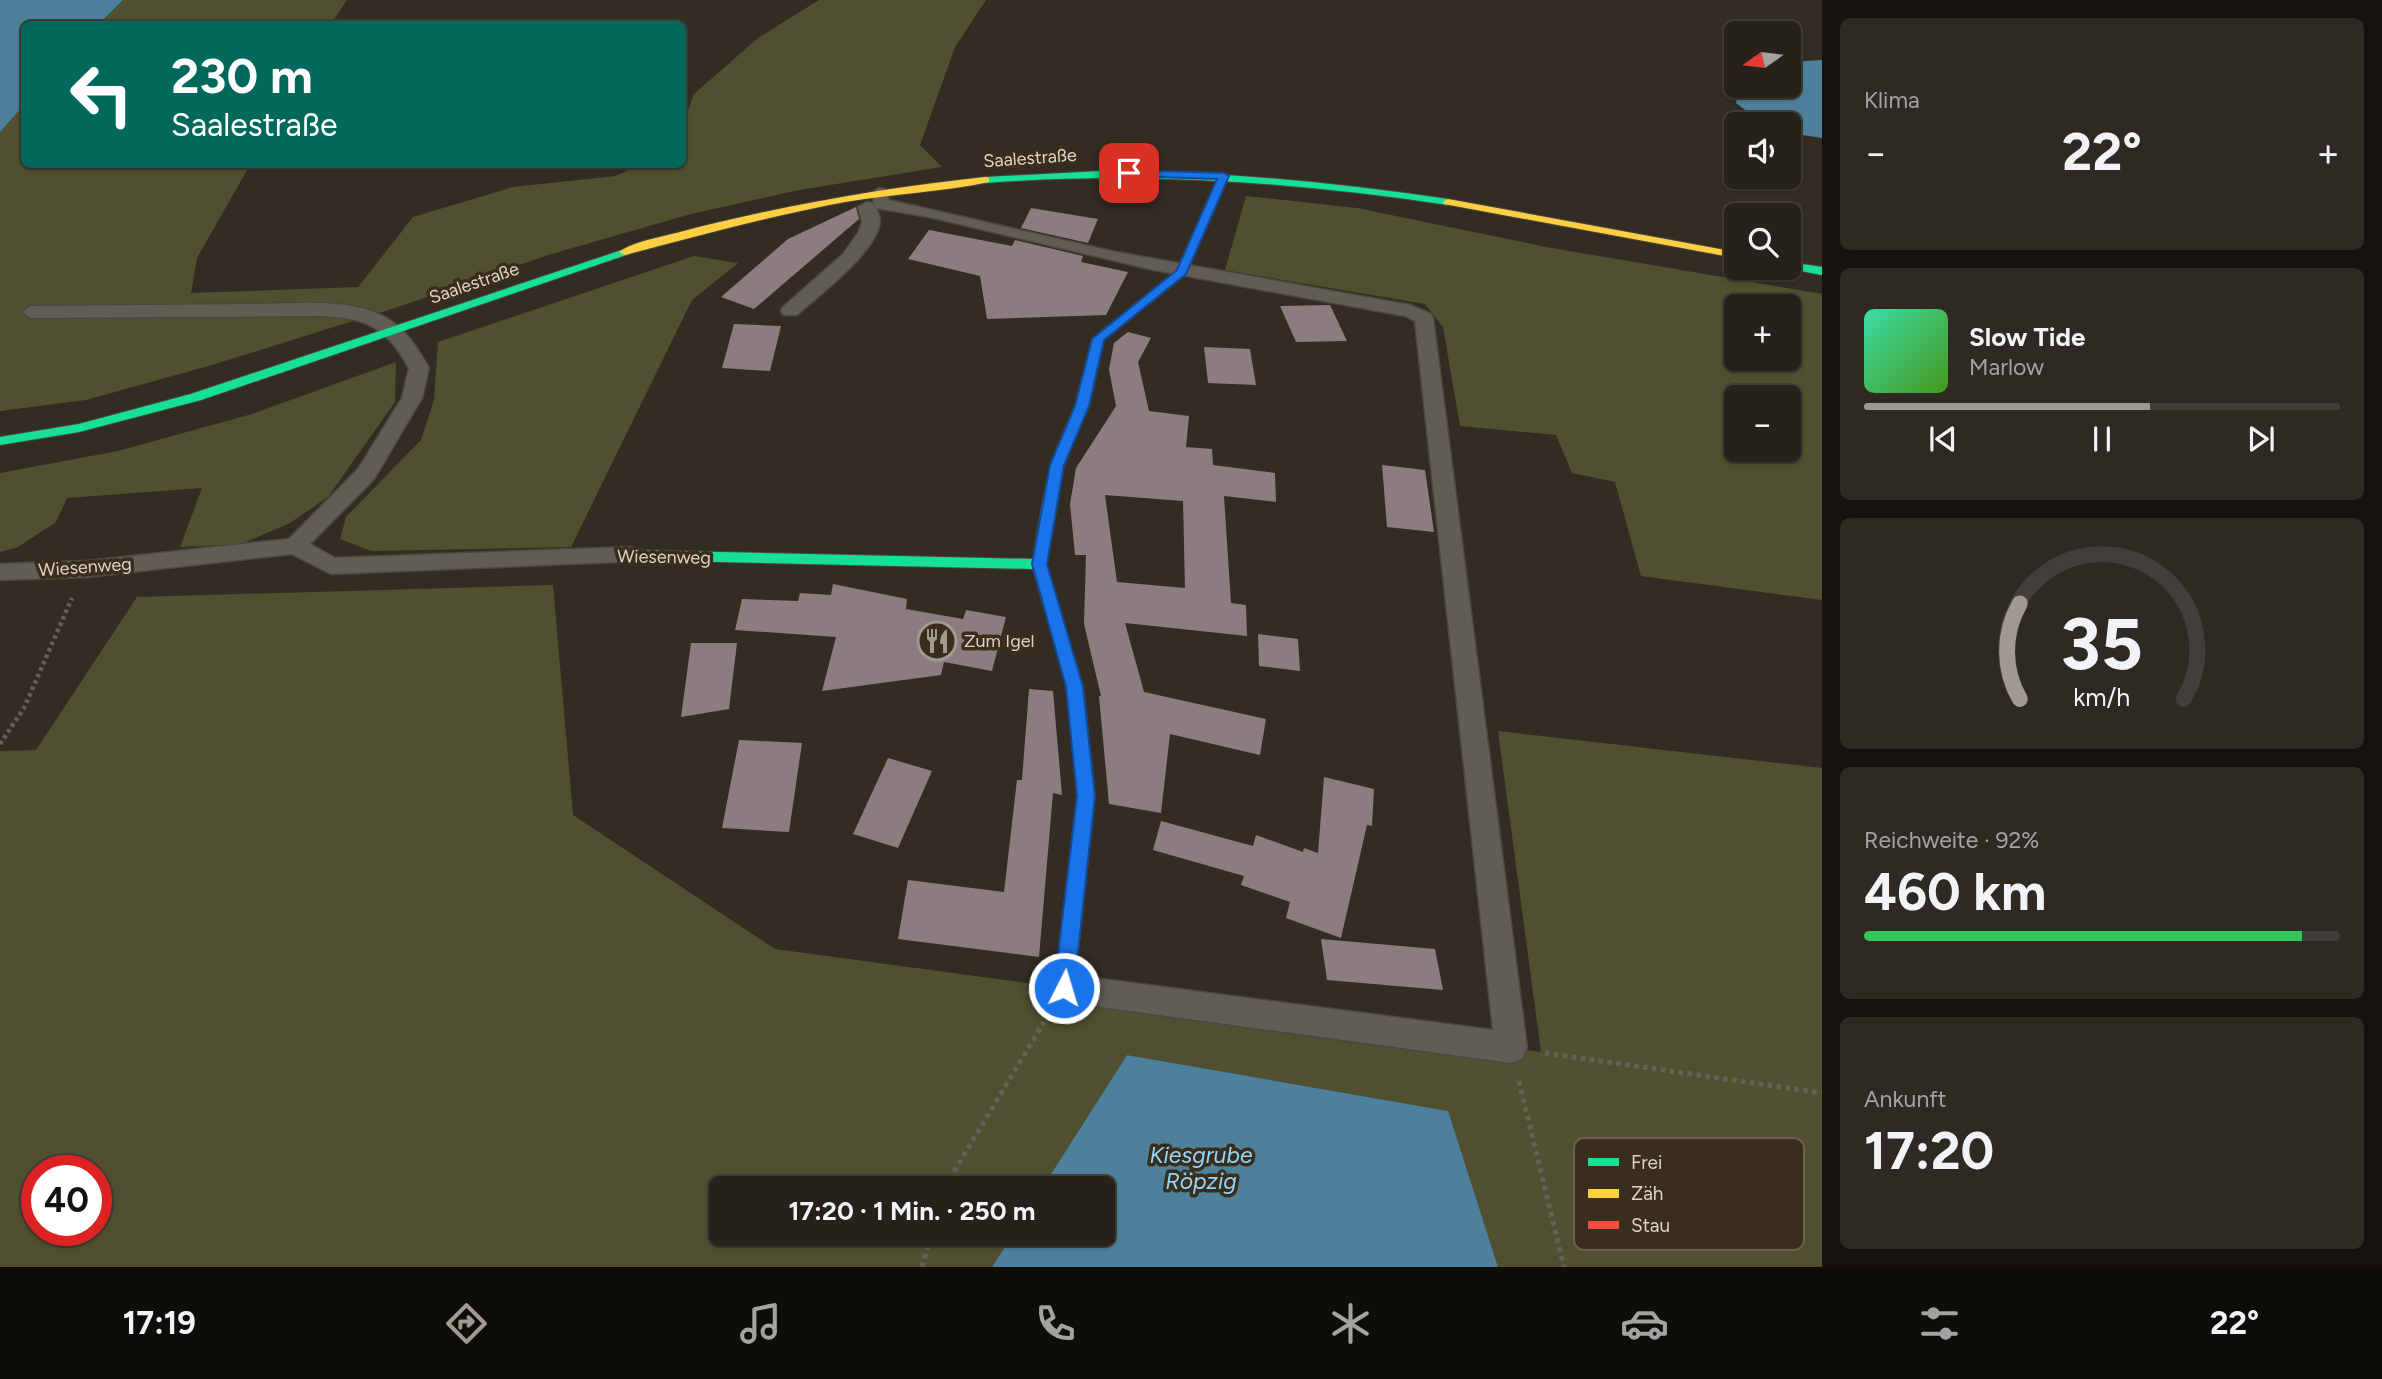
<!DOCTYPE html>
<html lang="de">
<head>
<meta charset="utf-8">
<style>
  :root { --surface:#26211a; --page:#2e2923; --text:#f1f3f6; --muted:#a4a3a2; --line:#423e39; --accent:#a0998f }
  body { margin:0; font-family:Figtree,sans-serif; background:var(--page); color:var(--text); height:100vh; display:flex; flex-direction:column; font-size:26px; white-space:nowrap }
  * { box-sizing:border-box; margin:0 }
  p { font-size:23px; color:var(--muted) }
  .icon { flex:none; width:38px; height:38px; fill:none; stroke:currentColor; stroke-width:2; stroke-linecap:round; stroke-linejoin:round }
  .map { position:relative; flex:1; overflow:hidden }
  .sheet { display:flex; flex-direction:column; gap:18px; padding:18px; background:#15120e; width:560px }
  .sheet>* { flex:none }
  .hud { position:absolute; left:21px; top:21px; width:665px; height:147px; border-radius:10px; box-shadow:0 2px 5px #0004,0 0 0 2px var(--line); background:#00695c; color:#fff; overflow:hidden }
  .needle { width:46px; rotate:256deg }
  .fabs { position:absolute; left:1724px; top:21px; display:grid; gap:14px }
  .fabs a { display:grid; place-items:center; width:77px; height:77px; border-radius:10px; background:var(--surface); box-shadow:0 2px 5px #0004,0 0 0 2px var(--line); font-size:35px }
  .speed { position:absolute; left:21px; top:1155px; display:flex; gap:14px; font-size:35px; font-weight:700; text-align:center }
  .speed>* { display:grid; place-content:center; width:91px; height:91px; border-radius:50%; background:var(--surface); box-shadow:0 2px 5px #0004,0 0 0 2px var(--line); line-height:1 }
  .speed .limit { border:10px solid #d22; background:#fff; color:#111 }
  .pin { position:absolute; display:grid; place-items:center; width:60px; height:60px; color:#fff; margin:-30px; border-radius:14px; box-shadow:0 4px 10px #0006 }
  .me { position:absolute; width:77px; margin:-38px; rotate:5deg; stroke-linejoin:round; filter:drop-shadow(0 0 5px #0008) }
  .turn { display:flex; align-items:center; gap:24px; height:147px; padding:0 35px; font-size:32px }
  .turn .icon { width:91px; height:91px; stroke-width:2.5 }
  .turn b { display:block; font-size:49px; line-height:60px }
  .big { font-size:52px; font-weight:700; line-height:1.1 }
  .sheet .card { flex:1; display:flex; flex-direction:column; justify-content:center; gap:10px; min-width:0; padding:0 24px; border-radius:10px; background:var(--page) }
  .sheet .dial { align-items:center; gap:0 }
  .dial svg { height:182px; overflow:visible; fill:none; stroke:var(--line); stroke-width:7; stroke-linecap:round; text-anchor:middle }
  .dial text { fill:var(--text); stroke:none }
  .song { display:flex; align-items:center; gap:21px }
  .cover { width:84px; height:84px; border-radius:10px; background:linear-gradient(135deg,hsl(160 70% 55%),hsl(100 70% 35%)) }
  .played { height:7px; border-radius:4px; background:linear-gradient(90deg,var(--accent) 60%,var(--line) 60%) }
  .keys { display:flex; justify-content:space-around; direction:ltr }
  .heat { display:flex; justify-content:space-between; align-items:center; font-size:38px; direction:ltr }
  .charge { height:10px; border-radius:5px; background:linear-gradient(90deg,#34c759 92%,var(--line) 0) }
  .trip { position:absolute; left:709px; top:1176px; width:406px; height:70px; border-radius:10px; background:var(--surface); box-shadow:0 2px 5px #0004,0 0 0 2px var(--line); font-weight:700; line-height:70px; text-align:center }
  .dock { display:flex; height:112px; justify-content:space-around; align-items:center; background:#0f0d0a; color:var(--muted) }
  .dock .icon { width:49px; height:49px }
  .dock .selected { color:var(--accent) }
  .dock b { font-size:32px; color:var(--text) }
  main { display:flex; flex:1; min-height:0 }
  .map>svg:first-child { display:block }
  .green { fill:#505030; fill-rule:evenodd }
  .water { fill:#4d809b }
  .building { fill:#8b7d7f; fill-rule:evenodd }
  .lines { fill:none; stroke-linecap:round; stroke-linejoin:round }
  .lane-casing { stroke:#4c473e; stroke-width:3 }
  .fast-casing { stroke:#4c473e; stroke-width:2 }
  .slow-casing { stroke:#4c473e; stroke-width:2 }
  .jam-casing { stroke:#4c473e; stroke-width:2 }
  .path-far1 { stroke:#65615a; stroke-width:4.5; stroke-dasharray:3.5 3.5; stroke-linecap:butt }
  .path { stroke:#65615a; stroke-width:5; stroke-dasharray:4.5 4.5; stroke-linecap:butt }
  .lane { fill:#615c55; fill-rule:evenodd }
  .fast { fill:#16e098; fill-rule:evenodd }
  .slow { fill:#ffcf43; fill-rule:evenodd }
  .jam { fill:#f24e42; fill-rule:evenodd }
  .route { fill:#1a73e8; stroke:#114b97; stroke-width:2 }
  .labels { text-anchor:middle; stroke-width:7; stroke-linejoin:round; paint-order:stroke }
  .street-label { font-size:18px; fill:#dbd3c9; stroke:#392d1c }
  .poi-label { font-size:18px; fill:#dbd3c9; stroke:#392d1c; text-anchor:start }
  .near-water-label { font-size:23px; font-style:italic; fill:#94d5fb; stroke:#392d1c }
  .key { fill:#392d1c; stroke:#6a5f50; stroke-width:2 }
  .key-label { font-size:19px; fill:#dbd3c9 }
</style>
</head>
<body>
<main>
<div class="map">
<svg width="1822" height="1267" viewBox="0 0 1822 1267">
  <rect width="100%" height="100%" fill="#332c22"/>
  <!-- green -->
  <g class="green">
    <path d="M123,0H347L331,24H99Z"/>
    <path d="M819,0H986L955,47L920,145L942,167L799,190L691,214L548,255L404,305L212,365L86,400L0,411V132L24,105V164L250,165L197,258L191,293L358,287L413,217L513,187L615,176L640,165L682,164L683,124L694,94L758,38Z"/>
    <path d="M1246,196L1357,208L1546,247L1822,294V600L1641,576L1615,482L1572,473L1556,435L1460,426L1443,327L1425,304L1225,270ZM1736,306H1788V359H1736ZM1736,397H1788V450H1736Z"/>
    <path d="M694,256L738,263L692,300L571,547L371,551L340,539L346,517L421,440L434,400L438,342Z"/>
    <path d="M396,362L395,402L328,497L290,523L241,544L180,547L202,488L67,498L56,522L18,547L0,552V473L118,451L252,414Z"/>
    <path d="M553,585L573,815L775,949L1541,1052L1498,731L1822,768V1267H1498L1447,1111L1127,1055L1042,1188H721V1234H1013L992,1267H0V751L36,750L137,597ZM37,1171H96V1230H37Z"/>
  </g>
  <!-- water -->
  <g class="water">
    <path d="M0,0H123L99,24H24V105L0,132Z"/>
    <path d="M1822,60V138L1789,133L1788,124H1764L1736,103L1739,86H1788L1789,62Z"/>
    <path d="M1127,1055L1448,1111L1498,1267H992L1013,1234H1102V1188H1042Z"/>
  </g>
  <!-- building -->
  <g class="building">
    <path d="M856,207L859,219L754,309L721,297L788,239Z"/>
    <path d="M1031,208L1098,219L1088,243L1021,228Z"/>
    <path d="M929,230L1012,246L1015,240L1083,256L1081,262L1128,272L1106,315L987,319L980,276L908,259Z"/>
    <path d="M1330,305L1347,341L1296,342L1280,306Z"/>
    <path d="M734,324L781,326L770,371L722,368Z"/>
    <path d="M1128,332L1151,338L1138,362L1149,411L1189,416L1186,447L1212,449L1213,465L1275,473L1276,502L1224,496L1231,603L1246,605L1247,636L1125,623L1144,692L1266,719L1260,755L1170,734L1161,813L1109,804L1099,696H1101L1084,624L1086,555H1075L1070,504L1076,468L1116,406L1109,369L1114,343ZM1105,495L1183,501L1185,588L1117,582Z"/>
    <path d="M1204,347L1250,349L1256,385L1208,383Z"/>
    <path d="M1382,465L1425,470L1434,532L1387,527Z"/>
    <path d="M833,584L907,599L906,609L963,619L966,610L1006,617L992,671L944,662L941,675L822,691L836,637L735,630L742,599L798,601L800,593L831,595Z"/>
    <path d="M1258,634L1298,639L1300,671L1259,666Z"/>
    <path d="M691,643H737L729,709L681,717Z"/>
    <path d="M1029,689L1053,691L1062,795L1053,793L1039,957L898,939L908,880L1004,892L1017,780H1022Z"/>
    <path d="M739,740L802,743L789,832L722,828Z"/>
    <path d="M888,758L932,771L898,848L853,834Z"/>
    <path d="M1324,777L1374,789L1372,826L1367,825L1341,938L1286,918L1290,902L1241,885L1244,876L1153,850L1161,821L1253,846L1256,835L1303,852L1304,848L1318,853Z"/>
    <path d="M1321,939L1435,949L1443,990L1327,980Z"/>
  </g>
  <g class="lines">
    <defs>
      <g id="lane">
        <path d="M879,188L885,189L889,200L1111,251L1410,305L1431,314L1433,318L1527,1048L1522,1059L1511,1063L1064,1002L1053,998L1049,988L1053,978L1064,974L1493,1030L1415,321L1405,316L1154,270L929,217L882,209L876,208L871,193Z"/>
        <path d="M867,202L873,203C876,208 879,213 880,219C881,249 818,296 797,315H783L781,311L783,307L843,254L858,233L862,222L858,207Z"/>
        <path d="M256,304C297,304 355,296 391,321C408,332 419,351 429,368L422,398L374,479L310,544L335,558L631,547L639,549L643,555L639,561L331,574L292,554L87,577L0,580V564L87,561L289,539L358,469L402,398L409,368C386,327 368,318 321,316L31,318L22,312L31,306Z"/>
      </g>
      <g id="fast">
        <path d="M1101,171C1218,171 1332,182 1448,199L1453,202L1448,205C1294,182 1141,171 985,183L980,180L985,177Z"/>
        <path d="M625,249L631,252L629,254L201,400L79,432L0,445V437L79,424L191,394Z"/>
        <path d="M1788,262L1822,267V275L1785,268H1788Z"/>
        <path d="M1070,430L1077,434L1064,465L1046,564L1083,686L1095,796L1074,988L1071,994L1064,997L1057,994L1054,988L1077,796L1067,686L1033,569L631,560L624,555L631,550L1033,559C1037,536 1050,437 1070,430Z"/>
      </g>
      <g id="slow">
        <path d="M985,177L989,178V182C942,192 892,194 845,202C770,216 698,236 625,255L619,252C634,241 662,237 680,232C780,206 882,188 985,177Z"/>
        <path d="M1448,199L1736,252V258L1444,204L1443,202Z"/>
      </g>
      <path id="jam" d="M1220,174L1229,176L1186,274L1104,340L1089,406L1075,437H1065L1063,434L1075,406L1092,339L1177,270Z"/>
    </defs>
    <!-- lane casing -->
    <use href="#lane" class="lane-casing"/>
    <!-- fast casing -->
    <use href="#fast" class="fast-casing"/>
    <!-- slow casing -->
    <use href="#slow" class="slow-casing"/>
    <!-- jam casing -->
    <use href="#jam" class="jam-casing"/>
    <!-- path-far1 -->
    <path class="path-far1" d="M0,744L24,708L72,598"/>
    <!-- path -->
    <g class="path">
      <path d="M1545,1053L1822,1093"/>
      <path d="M1519,1081L1564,1267"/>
      <path d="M947,1188L952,1175L1044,1022"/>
      <path d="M922,1267L932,1234"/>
    </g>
    <!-- lane -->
    <use href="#lane" class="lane"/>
    <!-- fast -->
    <use href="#fast" class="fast"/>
    <!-- slow -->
    <use href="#slow" class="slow"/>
    <!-- jam -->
    <use href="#jam" class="jam"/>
  </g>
  <!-- route -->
  <path class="route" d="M1129,170L1224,173L1229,176L1186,274L1104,340L1089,406L1064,465L1047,564L1083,687L1095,796L1074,988L1071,995L1064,998L1057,995L1054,988L1077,796L1066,687L1032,564L1050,465L1075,406L1092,339L1177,270L1217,179L1126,176L1124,173Z"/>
  <!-- icons -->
  <defs>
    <symbol id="restaurant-ring" viewBox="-11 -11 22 22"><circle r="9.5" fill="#392d1c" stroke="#a0998f" stroke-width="1.5"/><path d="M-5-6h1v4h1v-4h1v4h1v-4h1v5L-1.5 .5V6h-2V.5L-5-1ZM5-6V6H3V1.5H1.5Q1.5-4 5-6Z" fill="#a0998f"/></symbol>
  </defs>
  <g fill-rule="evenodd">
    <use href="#restaurant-ring" x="915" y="619" width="44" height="44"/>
  </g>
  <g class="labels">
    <!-- street labels -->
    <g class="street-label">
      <text transform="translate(1030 158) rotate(-4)" y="6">Saalestraße</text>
      <text transform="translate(474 283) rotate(-19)" y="6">Saalestraße</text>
      <text transform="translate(664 557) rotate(1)" y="6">Wiesenweg</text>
      <text transform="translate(85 567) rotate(-4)" y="6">Wiesenweg</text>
    </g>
    <!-- poi labels -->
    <g class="poi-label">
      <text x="964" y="647">Zum Igel</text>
    </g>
    <!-- near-water labels -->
    <g class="near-water-label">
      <text x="1201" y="1163">Kiesgrube<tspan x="1201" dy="26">Röpzig</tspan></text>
    </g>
  </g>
  <!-- legend -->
  <rect x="1574" y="1138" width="230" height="112" rx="10" class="key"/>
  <rect x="1588" y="1158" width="31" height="8" fill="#16e098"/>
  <rect x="1588" y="1189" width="31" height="9" fill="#ffcf43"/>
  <rect x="1588" y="1221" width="31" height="8" fill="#f24e42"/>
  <g class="key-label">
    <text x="1631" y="1169">Frei</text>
    <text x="1631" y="1200">Zäh</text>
    <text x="1631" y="1232">Stau</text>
  </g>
</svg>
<div class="fabs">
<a><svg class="needle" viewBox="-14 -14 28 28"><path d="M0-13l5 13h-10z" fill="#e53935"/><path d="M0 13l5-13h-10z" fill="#a4a3a2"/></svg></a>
<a><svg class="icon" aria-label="sound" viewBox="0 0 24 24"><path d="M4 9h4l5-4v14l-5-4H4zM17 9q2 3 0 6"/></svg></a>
<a><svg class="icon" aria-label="search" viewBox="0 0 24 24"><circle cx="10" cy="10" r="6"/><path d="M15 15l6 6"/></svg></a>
<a>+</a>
<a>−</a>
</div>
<div class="speed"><div class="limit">40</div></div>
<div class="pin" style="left:1129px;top:173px;background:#d93025"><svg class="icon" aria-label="arrive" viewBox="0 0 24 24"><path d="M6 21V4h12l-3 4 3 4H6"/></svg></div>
<svg class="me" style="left:1064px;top:988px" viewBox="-20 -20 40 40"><circle r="17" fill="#1a73e8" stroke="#fff" stroke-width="3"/><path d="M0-11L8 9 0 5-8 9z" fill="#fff"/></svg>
<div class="trip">17:20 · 1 Min. · 250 m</div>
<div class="hud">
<div class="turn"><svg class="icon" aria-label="left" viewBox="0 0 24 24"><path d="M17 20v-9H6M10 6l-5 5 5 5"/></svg><div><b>230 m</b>Saalestraße</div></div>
</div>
</div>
<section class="sheet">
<div class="card"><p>Klima</p>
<div class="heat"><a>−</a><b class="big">22°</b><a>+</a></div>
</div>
<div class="card">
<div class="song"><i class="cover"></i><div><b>Slow Tide</b><p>Marlow</p></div></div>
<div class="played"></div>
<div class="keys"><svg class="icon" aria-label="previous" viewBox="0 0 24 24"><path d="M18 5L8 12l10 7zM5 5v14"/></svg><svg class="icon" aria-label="pause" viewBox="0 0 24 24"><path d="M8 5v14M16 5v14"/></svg><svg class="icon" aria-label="next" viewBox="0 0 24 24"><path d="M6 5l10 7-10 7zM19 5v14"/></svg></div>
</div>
<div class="card dial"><svg viewBox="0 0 100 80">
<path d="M14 69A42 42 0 1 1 86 69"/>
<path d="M14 69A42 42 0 0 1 14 27" stroke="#a0998f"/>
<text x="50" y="56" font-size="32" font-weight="700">35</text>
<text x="50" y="72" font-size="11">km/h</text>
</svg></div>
<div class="card"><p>Reichweite · 92%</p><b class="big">460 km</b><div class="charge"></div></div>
<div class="card"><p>Ankunft</p><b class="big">17:20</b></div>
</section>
</main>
<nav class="dock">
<b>17:19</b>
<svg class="icon selected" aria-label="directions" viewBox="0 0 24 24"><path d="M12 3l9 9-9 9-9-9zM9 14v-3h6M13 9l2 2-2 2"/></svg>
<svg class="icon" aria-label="music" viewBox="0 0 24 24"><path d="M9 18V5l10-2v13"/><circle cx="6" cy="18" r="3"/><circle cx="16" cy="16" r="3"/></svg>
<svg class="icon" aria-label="phone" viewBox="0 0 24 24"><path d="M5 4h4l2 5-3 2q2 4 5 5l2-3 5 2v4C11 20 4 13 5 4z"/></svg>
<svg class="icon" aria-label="climate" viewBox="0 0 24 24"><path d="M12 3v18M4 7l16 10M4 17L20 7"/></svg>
<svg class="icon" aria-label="car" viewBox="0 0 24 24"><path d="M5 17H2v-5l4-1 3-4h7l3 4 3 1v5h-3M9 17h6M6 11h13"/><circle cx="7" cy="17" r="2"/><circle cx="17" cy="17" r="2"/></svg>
<svg class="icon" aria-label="filters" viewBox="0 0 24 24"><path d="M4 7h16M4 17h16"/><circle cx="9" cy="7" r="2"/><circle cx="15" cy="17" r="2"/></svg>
<b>22°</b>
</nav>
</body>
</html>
